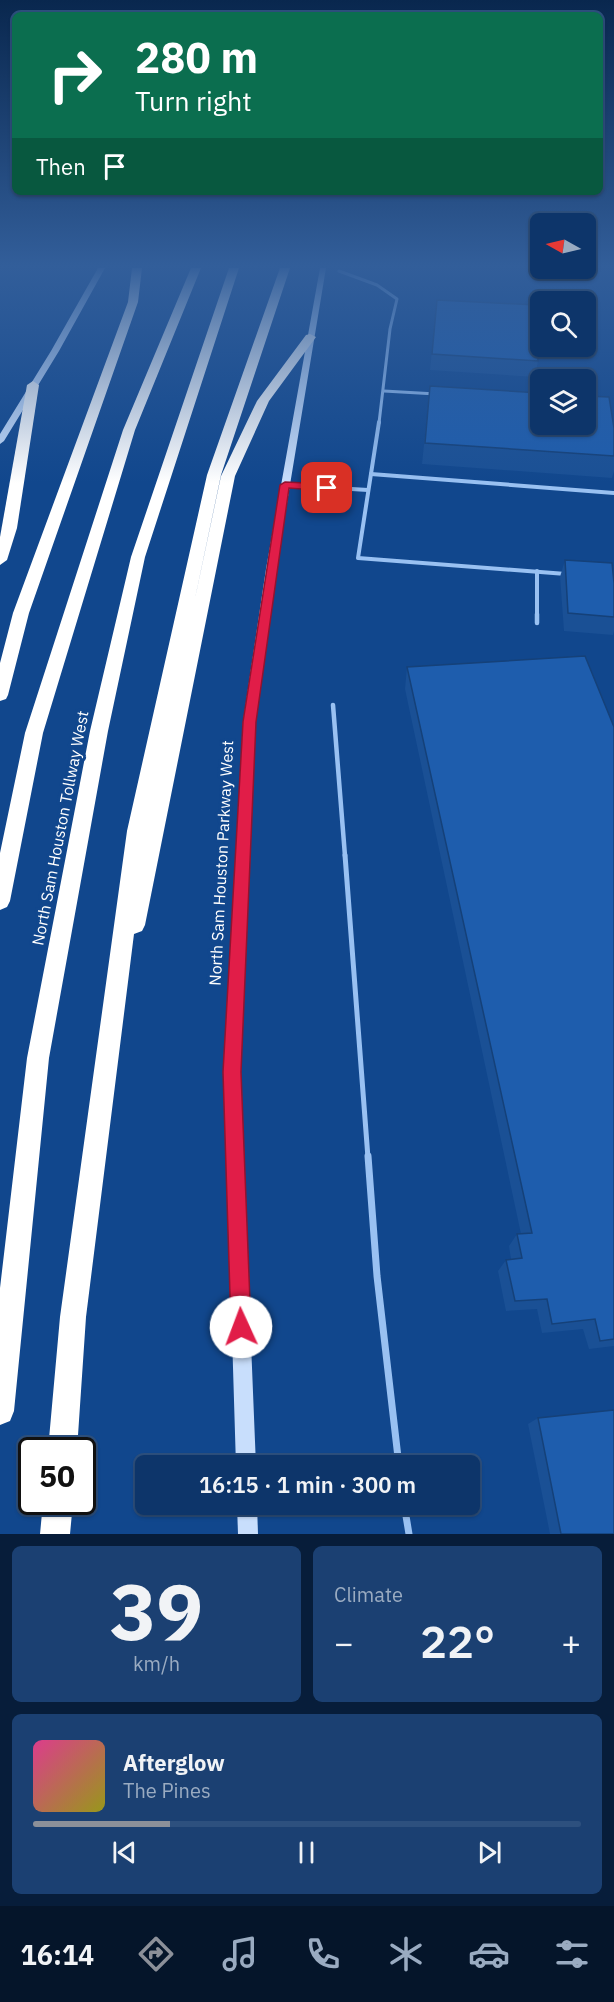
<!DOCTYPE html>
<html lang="en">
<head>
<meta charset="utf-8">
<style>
  :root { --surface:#0d356a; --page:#1b4072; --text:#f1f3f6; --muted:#9aabc1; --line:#2d507e; --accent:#8c9099 }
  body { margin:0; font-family:"IBM Plex Sans",sans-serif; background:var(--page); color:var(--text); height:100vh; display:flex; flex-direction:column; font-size:22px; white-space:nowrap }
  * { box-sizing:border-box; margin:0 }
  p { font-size:20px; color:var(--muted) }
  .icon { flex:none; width:33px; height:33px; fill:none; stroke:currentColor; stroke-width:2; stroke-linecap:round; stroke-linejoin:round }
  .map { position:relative; height:1534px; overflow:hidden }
  .side { display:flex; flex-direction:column; gap:12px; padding:12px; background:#071d3a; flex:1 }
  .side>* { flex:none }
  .banner { position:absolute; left:12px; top:12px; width:591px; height:183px; border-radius:9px; box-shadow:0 2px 4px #0004,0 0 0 2px var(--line); background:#0b6e4f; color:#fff; overflow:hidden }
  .needle { width:39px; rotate:278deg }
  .tools { position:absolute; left:530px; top:213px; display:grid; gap:12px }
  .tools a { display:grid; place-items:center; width:66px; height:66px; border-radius:9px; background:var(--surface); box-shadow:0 2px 4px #0004,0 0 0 2px var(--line); font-size:30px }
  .speed { position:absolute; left:18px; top:1437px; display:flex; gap:12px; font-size:30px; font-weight:700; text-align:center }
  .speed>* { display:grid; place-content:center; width:78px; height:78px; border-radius:50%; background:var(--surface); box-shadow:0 2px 4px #0004,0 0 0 2px var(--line); line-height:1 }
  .speed .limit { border:3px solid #111; border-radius:9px; background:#fff; color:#111 }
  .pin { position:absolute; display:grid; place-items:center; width:51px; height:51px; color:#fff; margin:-26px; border-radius:12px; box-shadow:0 3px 9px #0006 }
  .me { position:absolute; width:66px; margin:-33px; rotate:358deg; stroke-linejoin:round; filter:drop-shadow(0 0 4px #0008) }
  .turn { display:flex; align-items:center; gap:21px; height:126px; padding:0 24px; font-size:27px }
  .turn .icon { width:78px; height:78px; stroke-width:2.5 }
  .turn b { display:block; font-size:42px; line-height:51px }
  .then { display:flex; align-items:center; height:57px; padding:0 24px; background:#0003; gap:12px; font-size:22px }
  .big { font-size:45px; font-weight:600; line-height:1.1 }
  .side .card { flex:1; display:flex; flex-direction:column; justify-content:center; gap:9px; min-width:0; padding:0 21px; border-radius:9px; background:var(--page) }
  .side .dial { align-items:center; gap:0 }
  .dial b { font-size:78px; line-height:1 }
  .song { display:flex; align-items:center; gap:18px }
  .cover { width:72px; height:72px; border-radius:9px; background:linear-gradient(135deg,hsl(330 70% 55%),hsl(60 70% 35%)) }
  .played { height:6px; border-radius:3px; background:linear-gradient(90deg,var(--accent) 25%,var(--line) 25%) }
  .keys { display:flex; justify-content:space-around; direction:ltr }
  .heat { display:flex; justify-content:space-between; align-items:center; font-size:33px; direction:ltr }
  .side .tiles { flex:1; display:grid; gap:12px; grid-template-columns:1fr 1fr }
  .card:last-child { grid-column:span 2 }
  .trip { position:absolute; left:135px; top:1455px; width:345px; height:60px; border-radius:9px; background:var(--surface); box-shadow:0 2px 4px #0004,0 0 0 2px var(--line); font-weight:600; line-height:60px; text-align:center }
  .dock { display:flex; height:96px; justify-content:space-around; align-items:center; background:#05152a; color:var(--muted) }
  .dock .icon { width:42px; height:42px }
  .dock .active { color:var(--accent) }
  .dock b { font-size:27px; color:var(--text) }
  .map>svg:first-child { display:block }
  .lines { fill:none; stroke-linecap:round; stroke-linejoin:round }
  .lane-far4 { stroke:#99c1f2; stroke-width:3 }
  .lane-far3 { stroke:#99c1f2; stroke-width:4 }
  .lane-far2 { stroke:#99c1f2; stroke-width:4.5 }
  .lane-far1 { stroke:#99c1f2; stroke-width:5 }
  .lane { stroke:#99c1f2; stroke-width:7 }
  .secondary { fill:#c8defc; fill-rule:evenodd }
  .highway { fill:#fff; fill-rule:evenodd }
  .wall { fill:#1a5095 }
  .building { fill:#1e5dad; stroke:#154179; stroke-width:1.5 }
  .route { fill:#e11d48; stroke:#92132f; stroke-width:1.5 }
  .labels { text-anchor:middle; stroke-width:6; stroke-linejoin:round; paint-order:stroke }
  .street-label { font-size:16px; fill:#fff; stroke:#11478d }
</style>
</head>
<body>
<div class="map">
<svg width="614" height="1534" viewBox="0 0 614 1534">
  <rect width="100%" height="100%" fill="#11478d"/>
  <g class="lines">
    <!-- lane-far4 -->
    <g class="lane-far4">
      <path d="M339,271L377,285L397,299L390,329L379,423"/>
      <path d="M384,391L436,394"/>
    </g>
    <!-- lane-far3 -->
    <g class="lane-far3">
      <path d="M379,422L358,558L566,574"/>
      <path d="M371,474L614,493"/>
      <path d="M285,485L368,490"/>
      <path d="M537,571V615"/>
    </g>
    <!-- lane-far2 -->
    <g class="lane-far2">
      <path d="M537,614V623"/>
      <path d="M333,705L345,856"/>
    </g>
    <!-- lane-far1 -->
    <path class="lane-far1" d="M345,855L368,1158"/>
    <!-- lane -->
    <g class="lane">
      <path d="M368,1156L377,1276L399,1466"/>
      <path d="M404,1504L409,1534"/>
    </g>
    <!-- secondary -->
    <g class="secondary">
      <path d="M98,268H105L59,351L4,441L0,444V434L51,351Z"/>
      <path d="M320,268H326L276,569L255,722L240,1072L256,1466H236L224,1072L243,722L266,569Z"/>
      <path d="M237,1504H257L258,1534H238Z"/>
    </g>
    <!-- highway -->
    <g class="highway">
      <path d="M132,268H142L138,302L29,613L8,695L6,699L0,701V663L13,613L128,302Z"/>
      <path d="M191,268H201L135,430L43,733L10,901L7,907L0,910V853L25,733L123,430Z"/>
      <path d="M229,268H239L145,557L108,731L49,1058L14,1411L10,1421L0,1425V1288L27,1058L90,731L131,557Z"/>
      <path d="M280,268H290L221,475L193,608L221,476L257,401L306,335L310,334L316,337L269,401L235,476L145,925L142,931L134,934L86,1317L77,1450H48L60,1317L127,831L207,475Z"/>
      <path d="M33,381L39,385L17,528L7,560L0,565V537L27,385Z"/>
      <path d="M43,1502H73L70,1534H40Z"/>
    </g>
  </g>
  <!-- wall -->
  <g class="wall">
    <path d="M437,300L538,361L535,377L430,370Z"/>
    <path d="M430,386L614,428V471L612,478L422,464Z"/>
    <path d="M565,560L614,583V631L613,635L564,631L560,577Z"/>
    <path d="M407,667L614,727V1346L589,1349L583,1329L542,1333L537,1309L506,1311L498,1271L506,1260L511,1259L509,1246L517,1234H521L405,689Z"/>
    <path d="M538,1418L614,1534H550L528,1424Z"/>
  </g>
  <!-- building -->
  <g class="building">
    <path d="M437,300L536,305L538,361L432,354Z"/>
    <path d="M430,386L540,393V424H585V396L609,397L614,428V456L425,443Z"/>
    <path d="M565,560L612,563L614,583V617L568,613Z"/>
    <path d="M585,656L614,727V1339L600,1341L595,1319L552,1324L547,1299L515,1301L506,1260L522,1258L517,1234L532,1233L407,667Z"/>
    <path d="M614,1410V1534H561L538,1418Z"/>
  </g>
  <!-- sky -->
  <linearGradient id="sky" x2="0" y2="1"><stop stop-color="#09274e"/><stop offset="0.55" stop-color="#325e9a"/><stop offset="1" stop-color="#325e9a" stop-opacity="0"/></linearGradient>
  <rect width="614" height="483" fill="url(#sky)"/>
  <!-- route -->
  <path class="route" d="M285,482L327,484L332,488L327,491L289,488L256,722L241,1072L251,1327L248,1334L241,1337L234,1334L231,1327L223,1072L243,722L280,485Z"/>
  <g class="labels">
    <!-- street labels -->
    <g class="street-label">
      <text transform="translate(60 828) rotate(-79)" y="6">North Sam Houston Tollway West</text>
      <text transform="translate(221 863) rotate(-87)" y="6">North Sam Houston Parkway West</text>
    </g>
  </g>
</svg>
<div class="tools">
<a><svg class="needle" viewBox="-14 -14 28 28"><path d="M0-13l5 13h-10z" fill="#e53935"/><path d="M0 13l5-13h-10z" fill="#9aabc1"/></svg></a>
<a><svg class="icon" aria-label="search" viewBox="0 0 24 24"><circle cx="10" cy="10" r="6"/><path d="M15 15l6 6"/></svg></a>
<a><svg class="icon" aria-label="layers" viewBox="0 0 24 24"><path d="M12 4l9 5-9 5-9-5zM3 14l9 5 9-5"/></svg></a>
</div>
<div class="speed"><div class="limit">50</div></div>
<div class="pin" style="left:327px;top:488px;background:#d93025"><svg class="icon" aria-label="arrive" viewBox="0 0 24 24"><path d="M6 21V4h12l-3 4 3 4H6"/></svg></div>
<svg class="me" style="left:241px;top:1327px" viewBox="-20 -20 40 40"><circle r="19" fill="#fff"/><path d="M0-13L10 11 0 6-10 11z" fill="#e11d48"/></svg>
<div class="trip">16:15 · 1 min · 300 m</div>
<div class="banner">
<div class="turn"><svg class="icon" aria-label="right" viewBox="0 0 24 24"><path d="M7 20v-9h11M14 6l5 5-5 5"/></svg><div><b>280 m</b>Turn right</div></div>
<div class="then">Then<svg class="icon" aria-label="arrive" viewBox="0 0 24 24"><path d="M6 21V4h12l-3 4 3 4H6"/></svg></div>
</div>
</div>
<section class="side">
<div class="tiles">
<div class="card dial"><b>39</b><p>km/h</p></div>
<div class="card"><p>Climate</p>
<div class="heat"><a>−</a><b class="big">22°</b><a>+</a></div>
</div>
<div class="card">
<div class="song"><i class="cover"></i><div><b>Afterglow</b><p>The Pines</p></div></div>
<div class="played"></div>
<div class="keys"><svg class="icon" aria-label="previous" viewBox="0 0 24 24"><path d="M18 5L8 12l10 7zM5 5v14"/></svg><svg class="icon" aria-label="pause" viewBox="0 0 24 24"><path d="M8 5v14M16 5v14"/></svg><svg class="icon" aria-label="next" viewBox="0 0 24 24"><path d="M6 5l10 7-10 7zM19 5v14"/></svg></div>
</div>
</div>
</section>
<nav class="dock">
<b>16:14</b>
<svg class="icon active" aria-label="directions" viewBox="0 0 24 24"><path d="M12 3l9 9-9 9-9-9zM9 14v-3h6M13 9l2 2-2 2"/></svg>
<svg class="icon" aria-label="music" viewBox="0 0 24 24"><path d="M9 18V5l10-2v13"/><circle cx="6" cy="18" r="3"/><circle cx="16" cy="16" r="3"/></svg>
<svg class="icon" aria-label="phone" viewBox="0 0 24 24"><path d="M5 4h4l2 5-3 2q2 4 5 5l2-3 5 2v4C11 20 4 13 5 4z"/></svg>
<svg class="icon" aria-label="climate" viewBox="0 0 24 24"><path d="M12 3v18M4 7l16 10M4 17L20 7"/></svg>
<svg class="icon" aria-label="car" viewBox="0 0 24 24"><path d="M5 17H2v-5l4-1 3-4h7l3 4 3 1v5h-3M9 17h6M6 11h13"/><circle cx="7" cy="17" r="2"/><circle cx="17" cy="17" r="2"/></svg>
<svg class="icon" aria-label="filters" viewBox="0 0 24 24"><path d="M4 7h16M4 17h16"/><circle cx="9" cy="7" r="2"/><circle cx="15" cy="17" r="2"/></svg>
</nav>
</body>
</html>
